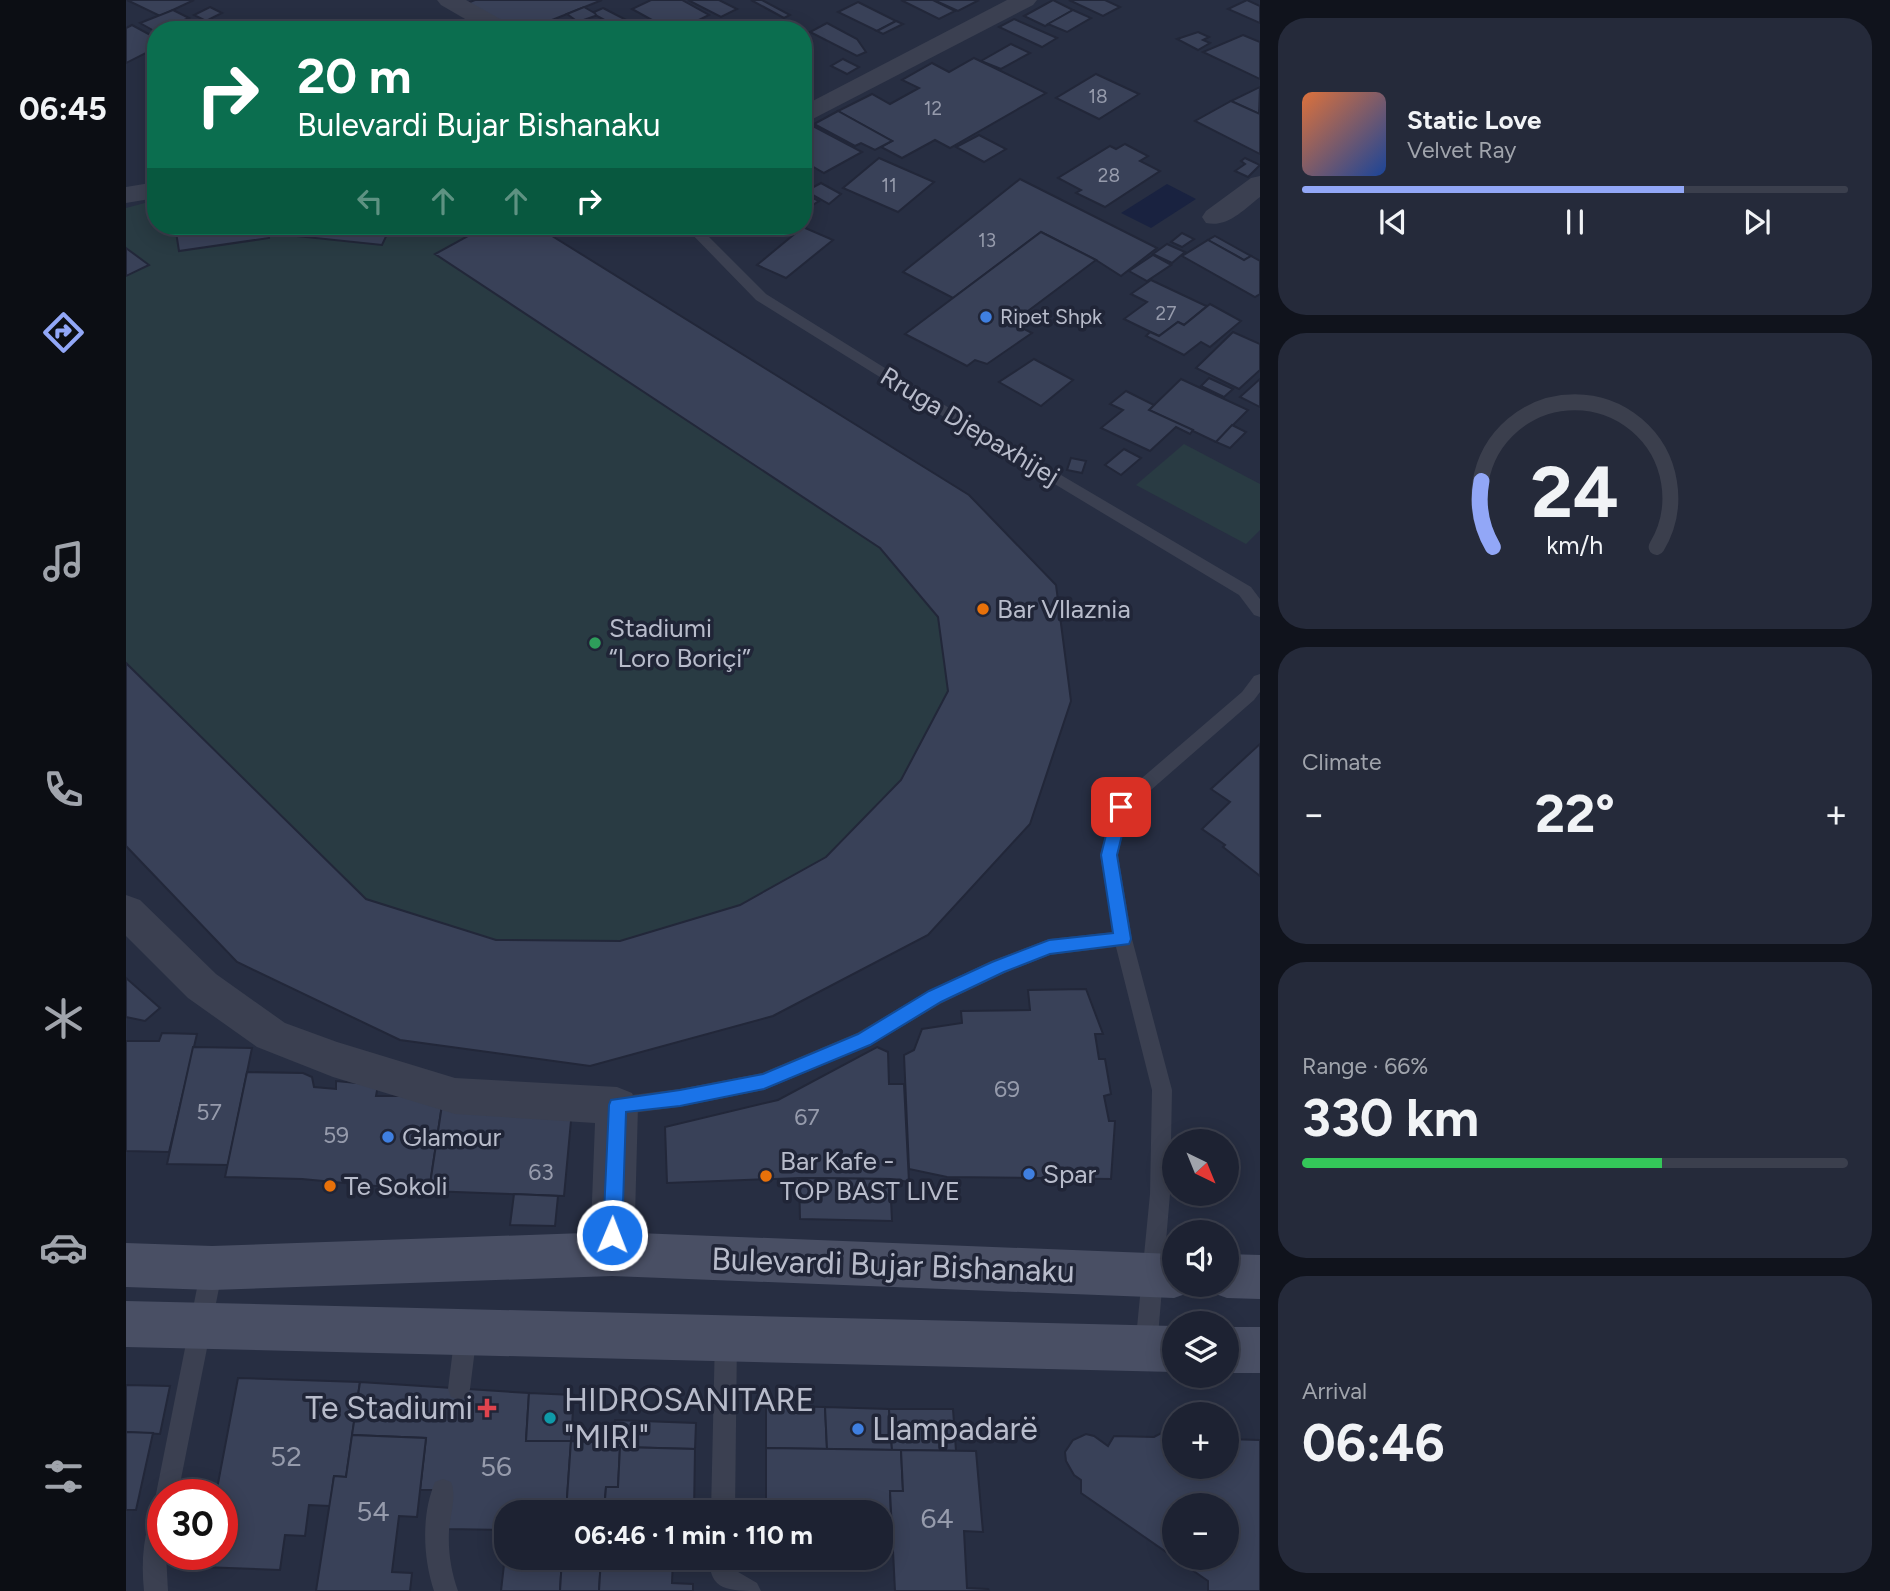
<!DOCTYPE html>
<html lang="en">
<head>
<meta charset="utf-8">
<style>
  :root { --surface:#1d2232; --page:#252a3a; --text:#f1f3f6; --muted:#a0a4ac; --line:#3b3f4d; --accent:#92a7f7 }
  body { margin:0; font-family:Figtree,sans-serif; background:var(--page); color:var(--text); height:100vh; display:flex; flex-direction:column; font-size:26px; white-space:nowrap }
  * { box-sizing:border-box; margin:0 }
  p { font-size:23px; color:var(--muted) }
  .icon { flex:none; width:38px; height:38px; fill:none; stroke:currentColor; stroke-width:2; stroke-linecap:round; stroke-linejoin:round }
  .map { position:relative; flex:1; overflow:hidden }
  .side { display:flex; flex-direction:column; gap:18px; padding:18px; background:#10131c; width:630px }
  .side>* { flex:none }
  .guide { position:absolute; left:21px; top:21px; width:665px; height:214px; border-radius:28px; box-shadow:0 4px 18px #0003,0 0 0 2px var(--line); background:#0b6e4f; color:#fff; overflow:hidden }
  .needle { width:46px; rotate:137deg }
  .fabs { position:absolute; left:1036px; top:1129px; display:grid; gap:14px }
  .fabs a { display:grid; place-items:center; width:77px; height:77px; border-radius:50%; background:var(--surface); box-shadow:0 4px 18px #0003,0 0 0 2px var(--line); font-size:35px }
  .speed { position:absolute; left:21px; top:1479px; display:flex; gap:14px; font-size:35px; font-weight:700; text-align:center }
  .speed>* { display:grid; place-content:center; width:91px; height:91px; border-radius:50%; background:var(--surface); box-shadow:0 4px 18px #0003,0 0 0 2px var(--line); line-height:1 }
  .speed .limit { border:10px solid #d22; background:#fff; color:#111 }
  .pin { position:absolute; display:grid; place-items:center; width:60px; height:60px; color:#fff; margin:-30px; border-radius:14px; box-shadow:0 4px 10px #0006 }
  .me { position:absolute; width:77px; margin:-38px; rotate:1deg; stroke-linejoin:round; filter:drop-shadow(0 0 5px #0008) }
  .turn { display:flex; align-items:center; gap:24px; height:147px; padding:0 35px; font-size:32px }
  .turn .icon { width:91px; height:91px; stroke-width:2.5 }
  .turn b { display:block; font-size:49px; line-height:60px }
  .lanes { display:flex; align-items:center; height:66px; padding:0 35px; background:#0003; justify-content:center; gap:35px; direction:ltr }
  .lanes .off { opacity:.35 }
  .big { font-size:52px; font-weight:700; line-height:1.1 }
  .side .card { flex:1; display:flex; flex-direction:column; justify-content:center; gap:10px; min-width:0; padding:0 24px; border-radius:28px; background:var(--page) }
  .side .dial { align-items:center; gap:0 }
  .dial svg { height:182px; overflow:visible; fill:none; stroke:var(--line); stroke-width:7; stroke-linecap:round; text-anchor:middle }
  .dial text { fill:var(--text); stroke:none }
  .song { display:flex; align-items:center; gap:21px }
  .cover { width:84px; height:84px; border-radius:10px; background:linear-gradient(135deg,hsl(20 70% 55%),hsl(220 70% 35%)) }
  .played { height:7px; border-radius:4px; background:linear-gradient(90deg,var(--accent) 70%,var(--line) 70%) }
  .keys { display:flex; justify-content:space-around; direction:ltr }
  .heat { display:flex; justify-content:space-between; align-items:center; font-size:38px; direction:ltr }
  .charge { height:10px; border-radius:5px; background:linear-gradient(90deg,#34c759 66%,var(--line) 0) }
  .trip { position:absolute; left:368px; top:1500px; width:399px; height:70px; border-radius:28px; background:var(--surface); box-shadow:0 4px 18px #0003,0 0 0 2px var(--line); font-weight:700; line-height:70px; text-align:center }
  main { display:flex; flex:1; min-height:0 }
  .tabs { display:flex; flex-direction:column; width:126px; justify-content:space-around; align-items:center; background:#0c0e14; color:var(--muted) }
  .tabs .icon { width:49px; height:49px }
  .tabs .current { color:var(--accent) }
  .tabs b { font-size:32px; color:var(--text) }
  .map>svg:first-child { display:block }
  .green { fill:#293b43 }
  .water { fill:#192240 }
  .building { fill:#394158; stroke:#222739; stroke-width:2; fill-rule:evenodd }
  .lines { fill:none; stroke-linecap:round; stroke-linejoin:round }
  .service { fill:#3b4051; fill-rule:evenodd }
  .minor { fill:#3b4051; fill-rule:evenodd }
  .secondary { fill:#494f64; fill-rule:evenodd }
  .route { fill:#1a73e8; stroke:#114b97; stroke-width:2 }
  .shop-dot { fill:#3f7fe0; stroke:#202537; stroke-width:2.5 }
  .food-dot { fill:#e8710a; stroke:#202537; stroke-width:2.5 }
  .leisure-dot { fill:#2e9e5b; stroke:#202537; stroke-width:2.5 }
  .health-dot { fill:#e0444e; stroke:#202537; stroke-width:2.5 }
  .culture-dot { fill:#0f9aa8; stroke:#202537; stroke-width:2.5 }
  .labels { text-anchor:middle; stroke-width:7; stroke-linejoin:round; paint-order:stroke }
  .far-number-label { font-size:19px; fill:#969bac }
  .far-poi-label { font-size:21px; fill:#b8bccb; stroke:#202537; text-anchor:start }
  .number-label { font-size:23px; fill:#969bac }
  .street-label { font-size:26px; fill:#b8bccb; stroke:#202537 }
  .poi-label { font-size:26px; fill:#b8bccb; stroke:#202537; text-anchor:start }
  .near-number-label { font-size:28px; fill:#969bac }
  .near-street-label { font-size:32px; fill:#b8bccb; stroke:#202537 }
  .near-poi-label { font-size:32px; fill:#b8bccb; stroke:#202537; text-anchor:start }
</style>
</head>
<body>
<main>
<nav class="tabs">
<b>06:45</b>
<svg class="icon current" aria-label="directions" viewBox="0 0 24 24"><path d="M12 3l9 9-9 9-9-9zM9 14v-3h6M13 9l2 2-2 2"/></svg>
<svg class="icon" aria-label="music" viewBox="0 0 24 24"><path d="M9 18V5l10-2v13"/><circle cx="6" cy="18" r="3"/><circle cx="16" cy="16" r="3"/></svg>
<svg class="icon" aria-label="phone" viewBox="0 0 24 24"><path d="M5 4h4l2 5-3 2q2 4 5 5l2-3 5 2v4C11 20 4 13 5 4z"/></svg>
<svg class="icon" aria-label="climate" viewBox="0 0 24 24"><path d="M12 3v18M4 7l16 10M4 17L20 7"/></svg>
<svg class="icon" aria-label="car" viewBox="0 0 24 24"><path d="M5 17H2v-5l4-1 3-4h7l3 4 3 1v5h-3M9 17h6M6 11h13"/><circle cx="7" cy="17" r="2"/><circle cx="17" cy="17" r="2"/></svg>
<svg class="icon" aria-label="filters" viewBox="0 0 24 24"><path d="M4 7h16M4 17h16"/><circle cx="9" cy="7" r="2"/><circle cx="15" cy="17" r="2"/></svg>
</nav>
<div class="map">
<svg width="1134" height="1591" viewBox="0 0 1134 1591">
  <rect width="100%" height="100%" fill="#272e42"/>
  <!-- green -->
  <g class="green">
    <path d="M30,200V226H410L843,495L930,585L945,701L904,824L802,935L647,1016L464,1066L274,1040L111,962L0,846V208Z"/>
    <path d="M1058,444L1134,484V530L1120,544L1010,485Z"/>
  </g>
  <!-- water -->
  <path class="water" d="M1041,184L1070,199L1025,228L995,213Z"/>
  <!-- building -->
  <g class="building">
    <path d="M1,0H68L34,16Z"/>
    <path d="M349,0H476L401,30H380L336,5Z"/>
    <path d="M525,0H556L583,15L553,30H544L506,9Z"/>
    <path d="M562,0H593L611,9L595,17Z"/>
    <path d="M625,0H636L664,15L658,18Z"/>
    <path d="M775,0H807L829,11L813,19Z"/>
    <path d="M808,0H853L832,11Z"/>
    <path d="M927,0L947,10L919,26L898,16Z"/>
    <path d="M943,0H979L994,7L977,16Z"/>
    <path d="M1121,0L1134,6V23L1102,9Z"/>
    <path d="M732,2L770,21L751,31L712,12Z"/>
    <path d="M84,7L96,13L80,21L68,15Z"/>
    <path d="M458,7L472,15L452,22L441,14Z"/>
    <path d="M477,8L514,27L497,30L471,16L468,12Z"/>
    <path d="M47,10L63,18L30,32L14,23Z"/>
    <path d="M947,10L965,18L941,32L922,24Z"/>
    <path d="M888,19L931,38L916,47L873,27Z"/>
    <path d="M770,21L777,24L757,34L751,31Z"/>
    <path d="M701,23L731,39L740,52L731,56L684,32Z"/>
    <path d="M6,25L30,38V48L0,63V28Z"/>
    <path d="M1072,32L1083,37L1077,40L1084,43L1072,50L1051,39Z"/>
    <path d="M1117,35L1134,42V79L1077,52Z"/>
    <path d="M885,44L904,53L875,69L855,61Z"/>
    <path d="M848,58L920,93L824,148L809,140L776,158L755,147L766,141L712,111L746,94L764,104L793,88L776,80L806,63L823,72Z"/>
    <path d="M717,59L733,67L721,74L705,66Z"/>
    <path d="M970,74L1013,94L973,119L930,98Z"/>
    <path d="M1134,87L1133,114L1105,101Z"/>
    <path d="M1105,101L1134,114V154L1069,121Z"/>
    <path d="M712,111L766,141L749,150L735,143L729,146L688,124Z"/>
    <path d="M687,126L736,152L698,173L677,161V131Z"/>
    <path d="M853,135L880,149L858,162L830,147Z"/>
    <path d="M999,144L1022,156L1014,161L1034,171L979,207L950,193L955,190L932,178L984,146L990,149Z"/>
    <path d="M753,158L808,182L772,212L717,188Z"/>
    <path d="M1119,158L1134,165L1122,177L1109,171L1119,164L1115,161Z"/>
    <path d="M894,179L1031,248L995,276L970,260L915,232L827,298L777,272Z"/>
    <path d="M695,183L715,194L703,204L680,191Z"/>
    <path d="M677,193L693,201L677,211Z"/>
    <path d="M49,226H141L143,238L53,251Z"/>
    <path d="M176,226H265L256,245L170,236Z"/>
    <path d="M360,226H410L843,495L930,585L945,701L904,824L802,935L647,1016L464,1066L274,1040L111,962L0,846V663L240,899L370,940L494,941L614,905L700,857L775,780L822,691L812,617L754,548L309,254Z"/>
    <path d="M677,227L707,240L660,278L631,265Z"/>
    <path d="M915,232L970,260L886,323L906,333L861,364L849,360L841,366L779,334Z"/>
    <path d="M1056,233L1068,239L1056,247L1045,242Z"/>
    <path d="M1089,236L1125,256L1118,260L1082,240Z"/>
    <path d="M1082,240L1118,260L1125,256L1134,261V294L1129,297L1056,256Z"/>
    <path d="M1041,244L1059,252L1046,263L1027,254Z"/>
    <path d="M0,248L23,265L0,276Z"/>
    <path d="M1027,255L1045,265L1021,281L1003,271Z"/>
    <path d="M1025,280L1078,305L1081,306L1058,325L1052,322L1033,336L998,319L1021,302L1005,294Z"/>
    <path d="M1084,304L1115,321L1084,347L1075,342L1058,355L1020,336L1024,332L1033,336L1052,322L1058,325Z"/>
    <path d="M1107,332L1134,344V370L1113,389L1070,368Z"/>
    <path d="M908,359L947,380L915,406L873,382Z"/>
    <path d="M1083,378L1107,389L1098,397L1075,386Z"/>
    <path d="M1055,379L1122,410L1090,442L1023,410Z"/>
    <path d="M1134,379V407L1114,397Z"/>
    <path d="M1000,391L1028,405L1023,410L1067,430L1064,434L1050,427L1024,451L975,428L997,410L984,404Z"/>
    <path d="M1106,425L1120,432L1104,448L1090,442Z"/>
    <path d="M998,449L1015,458L995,475L979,465Z"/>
    <path d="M945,458L960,461L956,473L941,470Z"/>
    <path d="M1134,744V876L1097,847L1099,845L1076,829L1104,802L1085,789Z"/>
    <path d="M0,978L34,1008L19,1021L0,1017Z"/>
    <path d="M960,989L977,1034H969L973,1059H979L985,1094L978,1096L983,1121H989L985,1179L821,1177L783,1169L778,1055L788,1050L796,1029L836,1023L835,1011L904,1010L902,990Z"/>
    <path d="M36,1033L71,1034L43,1152L0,1151V1041H33Z"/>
    <path d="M67,1047L126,1048L102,1165L41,1164Z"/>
    <path d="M751,1047L762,1052L763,1084H778L783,1182L764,1179L673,1178L541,1183L539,1127L652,1100Z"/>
    <path d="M121,1072L177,1073L186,1077L188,1087L210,1089V1081L252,1085L250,1096H307L316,1105L303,1191L176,1179L99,1177Z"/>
    <path d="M316,1105L446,1110L438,1196L303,1191Z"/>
    <path d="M673,1178L764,1179L766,1221L674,1219Z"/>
    <path d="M388,1194L432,1196L429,1226L384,1225Z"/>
    <path d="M112,1378L234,1382L220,1477L208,1476L204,1506L183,1505L179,1536L159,1535L154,1570L76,1567L78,1554H96V1494H90Z"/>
    <path d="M234,1382L403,1393L400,1441H445L440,1512H380V1530L320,1529L317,1490H294L300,1438L226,1435Z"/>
    <path d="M0,1385L44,1386L34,1434L0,1432Z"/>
    <path d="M403,1393L448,1395L445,1441H400Z"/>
    <path d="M640,1406L699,1407L701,1449L640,1448Z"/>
    <path d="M699,1407L763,1409L766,1450L701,1449Z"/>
    <path d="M763,1409H827L830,1451L766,1450Z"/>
    <path d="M489,1420L570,1423L569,1449L494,1447L492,1487H480L478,1512H440L445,1441L487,1443Z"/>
    <path d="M1048,1429V1466H1101V1439L1134,1440V1591H1082V1581L955,1493V1480L948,1475L940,1461L939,1452L947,1440L960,1434L968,1436L982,1446L988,1436L1028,1437L1041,1430ZM1048,1505H1101V1558H1048Z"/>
    <path d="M0,1432L27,1433L10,1510H0Z"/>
    <path d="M226,1435L300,1438L291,1517L273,1516L266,1572L286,1573L284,1591H190L208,1476L220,1477Z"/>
    <path d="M494,1447L569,1449L568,1512H478L480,1487H492Z"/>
    <path d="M640,1448L775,1450L777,1491H764L765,1515H754V1512H640Z"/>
    <path d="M775,1450L850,1451L857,1532L838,1531L841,1588L862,1589L863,1591H769L764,1491H777Z"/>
    <path d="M380,1547V1558H436L434,1591H375Z"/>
    <path d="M436,1558H475L473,1591H434Z"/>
    <path d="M475,1558H547L546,1583L567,1584V1591H473Z"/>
  </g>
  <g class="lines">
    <!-- service -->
    <g class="service">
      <path d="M558,226H572L640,294L857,429L1125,587L1134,599V617L1128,615L1113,595L847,435L630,300Z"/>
      <path d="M1134,674V692L1128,700L1002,810L992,855L1006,939L1046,1090L1044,1194L1031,1348L1028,1355L1020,1359L1012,1355L1009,1348L1024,1194L1026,1090L990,947L924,955L879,973L816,1003L745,1045L638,1090L553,1107L491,1115L484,1112L481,1106L484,1100L491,1097L553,1089L636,1073L731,1033L802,991L865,961L923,939L987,932L974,855L988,802L1116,692L1128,676Z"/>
      <path d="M86,1258L93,1261L97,1268L52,1494H37V1554H40L42,1591H18C15,1562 17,1533 29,1506L35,1503L30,1494L75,1268L79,1261Z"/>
      <path d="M340,1323L348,1326L351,1333L344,1389L341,1397L333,1400L325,1397L322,1389L329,1333L332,1326Z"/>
      <path d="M600,1326L608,1330L611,1337L609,1512H585L589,1337L592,1330Z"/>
      <path d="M317,1479L325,1482C331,1496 324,1515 323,1531C322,1552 325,1571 332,1591H308C297,1558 295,1515 309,1482Z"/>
      <path d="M584,1558H608L607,1569L631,1583L635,1591C604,1591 582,1591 584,1558Z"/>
    </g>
    <!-- minor -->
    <g class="minor">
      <path d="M311,0H340L385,25L388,30H358L315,5Z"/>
      <path d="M881,0H911L907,5L677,124V106Z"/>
      <path d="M1134,176V197C1118,209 1102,228 1080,223L1076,217L1080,211L1125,178Z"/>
      <path d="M30,182V198L0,203V187Z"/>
      <path d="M0,895L14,900L90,974L159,1023L211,1042L329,1078L491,1087L506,1093L512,1106L508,1254L502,1269L486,1275L470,1269L464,1254L469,1123L329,1114L207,1077L131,1047L62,998L0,936Z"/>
    </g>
    <!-- secondary -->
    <g class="secondary">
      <path d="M486,1232L1048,1254V1284H1068L1065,1292L1048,1298L486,1276L86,1290L0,1287V1243L86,1246Z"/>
      <path d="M1101,1254L1134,1255V1299L1101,1298L1084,1292L1081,1284H1101Z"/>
      <path d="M0,1301L1048,1326V1372L0,1347Z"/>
      <rect x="1101" y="1327" width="33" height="46"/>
    </g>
  </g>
  <!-- route -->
  <path class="route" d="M995,801L1003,807L991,855L1005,939L1003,944L924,954L878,972L815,1002L744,1045L638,1089L554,1106L500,1112L496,1235L493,1242L486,1244L479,1242L477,1235L483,1105L485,1100L554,1090L637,1074L732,1034L803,991L866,962L923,940L987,933L975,855L987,807Z"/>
  <!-- markers -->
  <g class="shop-dot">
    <circle cx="860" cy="317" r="7"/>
    <circle cx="262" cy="1137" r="7"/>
    <circle cx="903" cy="1174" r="7"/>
    <circle cx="732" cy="1429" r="7"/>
  </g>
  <g class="food-dot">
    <circle cx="857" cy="609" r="7"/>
    <circle cx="640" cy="1176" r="7"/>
    <circle cx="204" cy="1186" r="7"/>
  </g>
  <circle class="leisure-dot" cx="469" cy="643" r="7"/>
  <path class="health-dot" d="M357.5 1397.5h7v7h7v7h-7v7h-7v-7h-7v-7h7z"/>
  <circle class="culture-dot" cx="424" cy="1418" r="7"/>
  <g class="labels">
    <!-- far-number labels -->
    <g class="far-number-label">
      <text x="972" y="103">18</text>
      <text x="807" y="115">12</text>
      <text x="983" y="182">28</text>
      <text x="763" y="192">11</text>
      <text x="861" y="247">13</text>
      <text x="1040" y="320">27</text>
    </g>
    <!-- far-poi labels -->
    <g class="far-poi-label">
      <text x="874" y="324">Ripet Shpk</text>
    </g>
    <!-- number labels -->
    <g class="number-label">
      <text x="881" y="1097">69</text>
      <text x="83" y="1120">57</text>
      <text x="681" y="1125">67</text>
      <text x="210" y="1143">59</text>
      <text x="415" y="1180">63</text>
    </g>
    <!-- street labels -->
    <g class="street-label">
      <text transform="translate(844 426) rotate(31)" y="9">Rruga Djepaxhijej</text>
    </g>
    <!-- poi labels -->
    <g class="poi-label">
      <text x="871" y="618">Bar Vllaznia</text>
      <text x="483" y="637">Stadiumi<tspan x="483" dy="30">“Loro Boriçi”</tspan></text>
      <text x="276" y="1146">Glamour</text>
      <text x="654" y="1170">Bar Kafe -<tspan x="654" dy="30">TOP BAST LIVE</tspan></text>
      <text x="917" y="1183">Spar</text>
      <text x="218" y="1195">Te Sokoli</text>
    </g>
    <!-- near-number labels -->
    <g class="near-number-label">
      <text x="160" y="1466">52</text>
      <text x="370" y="1476">56</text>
      <text x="247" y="1521">54</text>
      <text x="811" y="1528">64</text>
    </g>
    <!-- near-street labels -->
    <g class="near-street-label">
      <text transform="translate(767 1265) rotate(2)" y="11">Bulevardi Bujar Bishanaku</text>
    </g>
    <!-- near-poi labels -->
    <g class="near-poi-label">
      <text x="438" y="1411">HIDROSANITARE<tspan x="438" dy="37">"MIRI"</tspan></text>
      <text x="347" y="1419" text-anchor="end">Te Stadiumi</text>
      <text x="746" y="1440">Llampadarë</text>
    </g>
  </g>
</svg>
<div class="fabs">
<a><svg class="needle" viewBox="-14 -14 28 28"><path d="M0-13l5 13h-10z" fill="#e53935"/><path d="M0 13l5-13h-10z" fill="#a0a4ac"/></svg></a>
<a><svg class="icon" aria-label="sound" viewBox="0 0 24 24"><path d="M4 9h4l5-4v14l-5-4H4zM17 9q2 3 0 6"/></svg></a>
<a><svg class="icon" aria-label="layers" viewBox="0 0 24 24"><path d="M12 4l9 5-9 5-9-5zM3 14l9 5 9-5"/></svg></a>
<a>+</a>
<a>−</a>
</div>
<div class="speed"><div class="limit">30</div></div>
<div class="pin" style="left:995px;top:807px;background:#d93025"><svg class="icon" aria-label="arrive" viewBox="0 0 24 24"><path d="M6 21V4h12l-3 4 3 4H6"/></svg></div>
<svg class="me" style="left:486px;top:1235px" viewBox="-20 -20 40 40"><circle r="17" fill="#1a73e8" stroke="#fff" stroke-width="3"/><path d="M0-11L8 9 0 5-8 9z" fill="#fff"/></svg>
<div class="trip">06:46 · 1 min · 110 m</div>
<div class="guide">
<div class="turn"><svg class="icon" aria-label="right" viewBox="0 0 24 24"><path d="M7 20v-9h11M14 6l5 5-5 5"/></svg><div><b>20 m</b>Bulevardi Bujar Bishanaku</div></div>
<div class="lanes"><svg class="icon off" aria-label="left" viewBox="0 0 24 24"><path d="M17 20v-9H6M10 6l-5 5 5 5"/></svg><svg class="icon off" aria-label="ahead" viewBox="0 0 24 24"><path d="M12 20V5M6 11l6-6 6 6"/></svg><svg class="icon off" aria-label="ahead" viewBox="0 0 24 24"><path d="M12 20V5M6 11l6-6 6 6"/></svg><svg class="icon" aria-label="right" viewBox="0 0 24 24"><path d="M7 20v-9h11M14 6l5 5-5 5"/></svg></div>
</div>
</div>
<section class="side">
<div class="card">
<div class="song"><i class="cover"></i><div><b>Static Love</b><p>Velvet Ray</p></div></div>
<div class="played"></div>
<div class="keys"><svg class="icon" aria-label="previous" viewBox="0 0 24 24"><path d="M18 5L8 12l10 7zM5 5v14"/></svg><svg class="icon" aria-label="pause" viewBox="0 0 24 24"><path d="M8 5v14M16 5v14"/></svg><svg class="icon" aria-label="next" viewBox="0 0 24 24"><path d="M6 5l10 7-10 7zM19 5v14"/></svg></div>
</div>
<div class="card dial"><svg viewBox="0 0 100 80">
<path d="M14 69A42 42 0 1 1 86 69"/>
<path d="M14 69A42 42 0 0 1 9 40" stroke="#92a7f7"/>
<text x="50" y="56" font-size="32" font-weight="700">24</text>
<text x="50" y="72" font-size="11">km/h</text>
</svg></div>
<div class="card"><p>Climate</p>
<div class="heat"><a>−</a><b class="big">22°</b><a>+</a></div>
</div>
<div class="card"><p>Range · 66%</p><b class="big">330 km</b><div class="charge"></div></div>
<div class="card"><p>Arrival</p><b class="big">06:46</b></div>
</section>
</main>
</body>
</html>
